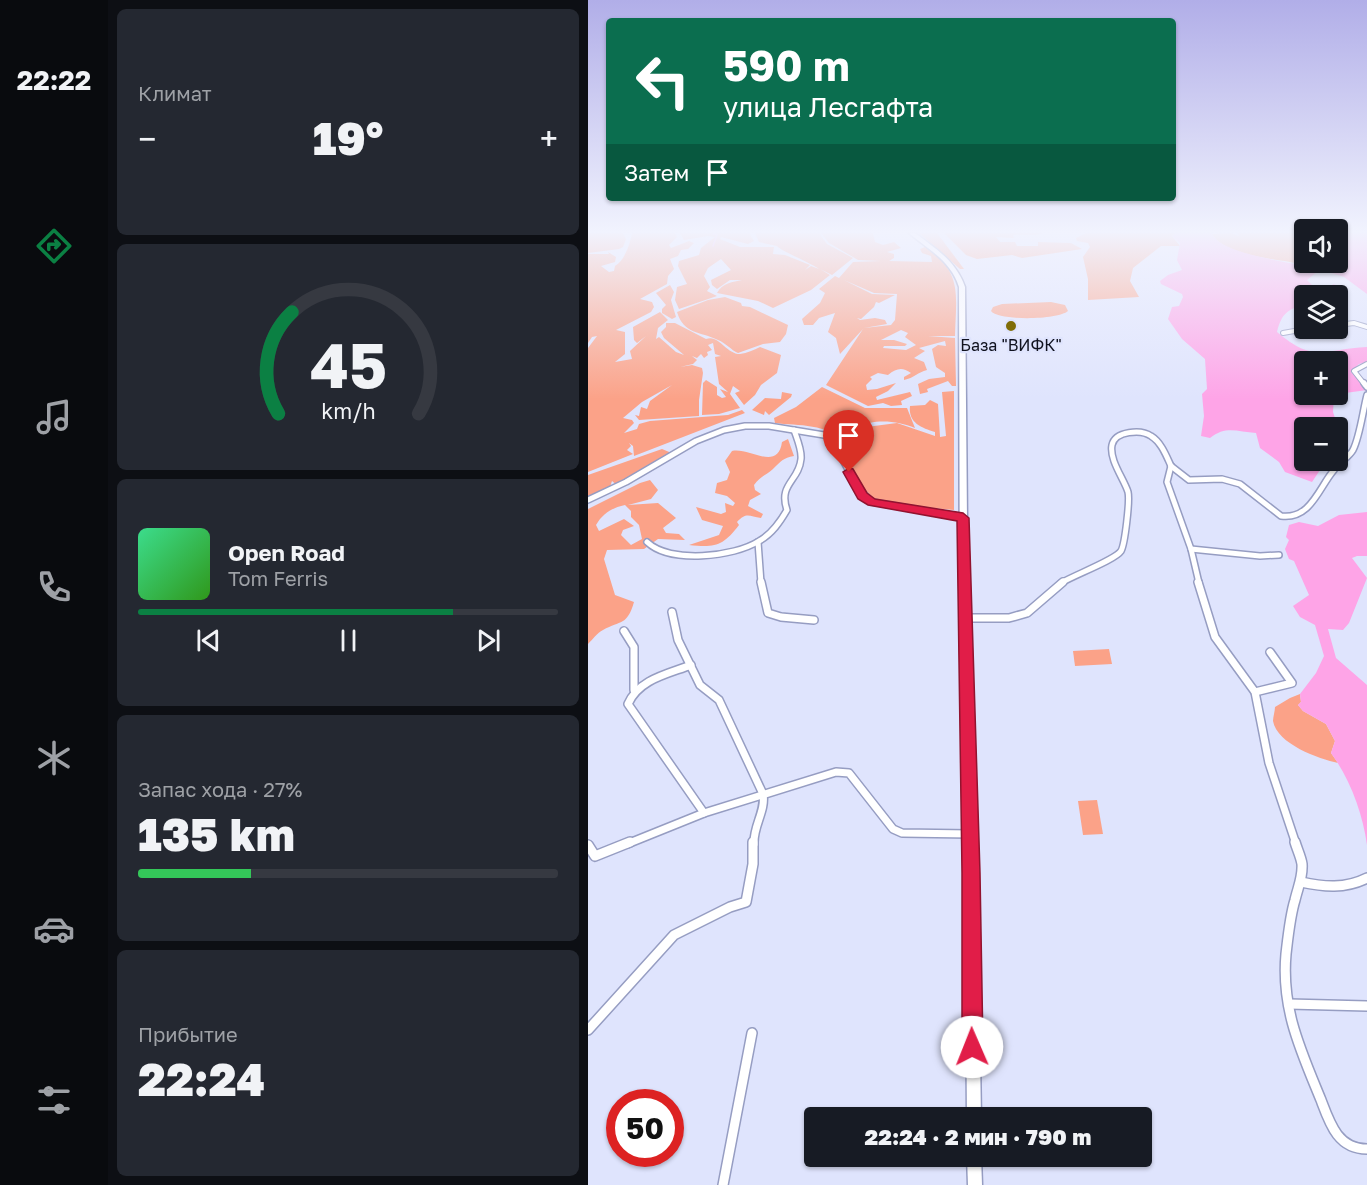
<!DOCTYPE html>
<html lang="ru">
<head>
<meta charset="utf-8">
<style>
  :root { --surface:#171b24; --page:#242831; --text:#f1f3f6; --muted:#9ea1a6; --line:#363941; --accent:#0b8043 }
  body { margin:0; font-family:"Golos Text",sans-serif; background:var(--page); color:var(--text); height:100vh; display:flex; flex-direction:column; font-size:22px; white-space:nowrap }
  * { box-sizing:border-box; margin:0 }
  p { font-size:20px; color:var(--muted) }
  .icon { flex:none; width:33px; height:33px; fill:none; stroke:currentColor; stroke-width:2; stroke-linecap:round; stroke-linejoin:round }
  .map { position:relative; flex:1; overflow:hidden }
  .sheet { display:flex; flex-direction:column; gap:9px; padding:9px; background:#0d0f14; width:480px }
  .sheet>* { flex:none }
  .hud { position:absolute; left:18px; top:18px; width:570px; height:183px; border-radius:6px; box-shadow:0 2px 4px #0004; background:#0b6e4f; color:#fff; overflow:hidden }
  .controls { position:absolute; left:706px; top:219px; display:grid; gap:12px }
  .controls a { display:grid; place-items:center; width:54px; height:54px; border-radius:6px; background:var(--surface); box-shadow:0 2px 4px #0004; font-size:30px }
  .speed { position:absolute; left:18px; top:1089px; display:flex; gap:12px; font-size:30px; font-weight:700; text-align:center }
  .speed>* { display:grid; place-content:center; width:78px; height:78px; border-radius:50%; background:var(--surface); box-shadow:0 2px 4px #0004; line-height:1 }
  .speed .limit { border:9px solid #d22; background:#fff; color:#111 }
  .pin { position:absolute; display:grid; place-items:center; width:51px; height:51px; color:#fff; margin:-62px -26px; border-radius:50% 50% 50% 0; rotate:-45deg; box-shadow:0 0 6px #0007 }
  .pin .icon { rotate:45deg }
  .me { position:absolute; width:66px; margin:-33px; rotate:359deg; stroke-linejoin:round; filter:drop-shadow(0 0 4px #0008) }
  .turn { display:flex; align-items:center; gap:21px; height:126px; padding:0 18px; font-size:27px }
  .turn .icon { width:78px; height:78px; stroke-width:2.5 }
  .turn b { display:block; font-size:42px; line-height:51px }
  .then { display:flex; align-items:center; height:57px; padding:0 18px; background:#0003; gap:12px; font-size:22px }
  .big { font-size:45px; font-weight:800; line-height:1.1 }
  .sheet .card { flex:1; display:flex; flex-direction:column; justify-content:center; gap:9px; min-width:0; padding:0 21px; border-radius:9px; background:var(--page) }
  .sheet .dial { align-items:center; gap:0 }
  .dial svg { height:156px; overflow:visible; fill:none; stroke:var(--line); stroke-width:7; stroke-linecap:round; text-anchor:middle }
  .dial text { fill:var(--text); stroke:none }
  .song { display:flex; align-items:center; gap:18px }
  .cover { width:72px; height:72px; border-radius:9px; background:linear-gradient(135deg,hsl(150 70% 55%),hsl(110 70% 35%)) }
  .played { height:6px; border-radius:3px; background:linear-gradient(90deg,var(--accent) 75%,var(--line) 75%) }
  .keys { display:flex; justify-content:space-around; direction:ltr }
  .heat { display:flex; justify-content:space-between; align-items:center; font-size:33px; direction:ltr }
  .charge { height:9px; border-radius:4px; background:linear-gradient(90deg,#34c759 27%,var(--line) 0) }
  .trip { position:absolute; left:216px; top:1107px; width:348px; height:60px; border-radius:6px; background:var(--surface); box-shadow:0 2px 4px #0004; font-weight:800; line-height:60px; text-align:center }
  main { display:flex; flex:1; min-height:0 }
  .menu { display:flex; flex-direction:column; width:108px; justify-content:space-around; align-items:center; background:#090b0e; color:var(--muted) }
  .menu .icon { width:42px; height:42px }
  .menu .current { color:var(--accent) }
  .menu b { font-size:27px; color:var(--text) }
  .map>svg:first-child { display:block }
  .green { fill:#fba288; fill-rule:evenodd }
  .water { fill:#fea4e7 }
  .lines { fill:none; stroke-linecap:round; stroke-linejoin:round }
  .stream { stroke:#fea4e7; stroke-width:1.5 }
  .street-far3-casing { stroke:#969dc2; stroke-width:6 }
  .street-far2-casing { stroke:#969dc2; stroke-width:8 }
  .street-far1-casing { stroke:#969dc2; stroke-width:10 }
  .street-casing { stroke:#969dc2; stroke-width:12 }
  .secondary-casing { stroke:#969dc2; stroke-width:3 }
  .street-far3 { stroke:#fff; stroke-width:4 }
  .street-far2 { stroke:#fff; stroke-width:5 }
  .street-far1 { stroke:#fff; stroke-width:7 }
  .street { stroke:#fff; stroke-width:9 }
  .secondary { fill:#fff; fill-rule:evenodd }
  .route { fill:#e11d48; stroke:#92132f; stroke-width:1.5 }
  .poi-dot { fill:#806d08; stroke:#dfe4fd; stroke-width:2 }
  .labels { text-anchor:middle; stroke-width:4.5; stroke-linejoin:round; paint-order:stroke }
  .far-poi-label { font-size:16px; fill:#10121f; stroke:#dfe4fd }
</style>
</head>
<body>
<main>
<nav class="menu">
<b>22:22</b>
<svg class="icon current" aria-label="directions" viewBox="0 0 24 24"><path d="M12 3l9 9-9 9-9-9zM9 14v-3h6M13 9l2 2-2 2"/></svg>
<svg class="icon" aria-label="music" viewBox="0 0 24 24"><path d="M9 18V5l10-2v13"/><circle cx="6" cy="18" r="3"/><circle cx="16" cy="16" r="3"/></svg>
<svg class="icon" aria-label="phone" viewBox="0 0 24 24"><path d="M5 4h4l2 5-3 2q2 4 5 5l2-3 5 2v4C11 20 4 13 5 4z"/></svg>
<svg class="icon" aria-label="climate" viewBox="0 0 24 24"><path d="M12 3v18M4 7l16 10M4 17L20 7"/></svg>
<svg class="icon" aria-label="car" viewBox="0 0 24 24"><path d="M5 17H2v-5l4-1 3-4h7l3 4 3 1v5h-3M9 17h6M6 11h13"/><circle cx="7" cy="17" r="2"/><circle cx="17" cy="17" r="2"/></svg>
<svg class="icon" aria-label="filters" viewBox="0 0 24 24"><path d="M4 7h16M4 17h16"/><circle cx="9" cy="7" r="2"/><circle cx="15" cy="17" r="2"/></svg>
</nav>
<section class="sheet">
<div class="card"><p>Климат</p>
<div class="heat"><a>−</a><b class="big">19°</b><a>+</a></div>
</div>
<div class="card dial"><svg viewBox="0 0 100 80">
<path d="M14 69A42 42 0 1 1 86 69"/>
<path d="M14 69A42 42 0 0 1 21 17" stroke="#0b8043"/>
<text x="50" y="56" font-size="32" font-weight="700">45</text>
<text x="50" y="72" font-size="11">km/h</text>
</svg></div>
<div class="card">
<div class="song"><i class="cover"></i><div><b>Open Road</b><p>Tom Ferris</p></div></div>
<div class="played"></div>
<div class="keys"><svg class="icon" aria-label="previous" viewBox="0 0 24 24"><path d="M18 5L8 12l10 7zM5 5v14"/></svg><svg class="icon" aria-label="pause" viewBox="0 0 24 24"><path d="M8 5v14M16 5v14"/></svg><svg class="icon" aria-label="next" viewBox="0 0 24 24"><path d="M6 5l10 7-10 7zM19 5v14"/></svg></div>
</div>
<div class="card"><p>Запас хода · 27%</p><b class="big">135 km</b><div class="charge"></div></div>
<div class="card"><p>Прибытие</p><b class="big">22:24</b></div>
</section>
<div class="map">
<svg width="779" height="1185" viewBox="0 0 779 1185">
  <rect width="100%" height="100%" fill="#dfe4fd"/>
  <!-- green -->
  <g class="green">
    <path d="M0,233H35L38,239L35,247L31,249L0,253Z"/>
    <path d="M44,233H87L89,237L81,245L83,248L101,241L106,243L100,249L93,250L90,256L82,259L86,269L80,276L79,284L52,299L64,302L66,307L63,312L28,330L37,332V354L27,362L44,359L42,351L58,336L49,343L46,340L45,327L72,312L80,320L70,328L68,339L71,337L88,352L96,355L76,338L73,332L78,327V323H87L118,339C131,334 138,354 152,354C159,353 166,350 172,347L193,355L189,373L173,385L167,395L156,405L147,393L152,391L145,386L142,394L152,408L131,414L114,415L115,383L118,380L129,387V395L134,398L138,397L132,389L140,392L131,384L127,357L133,356L127,354L125,343L120,345L124,350L119,352L120,355L116,358L113,354L109,358L104,356L109,360L105,364L92,367L104,365L114,368L115,373L111,400V416L51,420L47,415L51,416L53,407L59,409L62,401L84,385L54,402L35,418L44,420L46,423L36,433L49,429L51,424L62,421L140,415L154,410L157,413L46,456L45,446L41,443L43,446L39,450L45,454L0,472V348L9,336L4,337L0,343V254H21L20,252L28,257L27,262L13,266L21,272L26,271L27,266C37,260 42,244 44,233Z"/>
    <path d="M92,233H161L166,241L160,244L133,237L132,239L152,247H186L185,254L197,255L222,265L217,270L223,266L231,269C221,262 193,251 189,246L171,242L167,233H231L239,244L265,258L244,275L232,269L242,275L223,290L185,308L170,301L129,293C134,283 145,282 154,280H142L129,289L124,285L123,280L143,270L133,259L120,268L116,276L122,287L119,291L129,296L91,309L87,300L89,287L99,284L90,266L91,261L111,255L113,248L127,237L120,236L96,240Z"/>
    <path d="M233,233H285L287,242L295,245L306,242L313,248L299,252L306,254V258L301,261L344,262L343,256L334,253L332,249L337,247C375,272 368,295 367,336H340L367,338L368,386H364L360,381L339,389L340,392L332,394L330,384L341,379L357,377V373L348,367L344,349L350,345L358,346L357,341L331,348L337,351L326,358L336,362L339,370C330,372 326,378 316,380V377L323,373C314,367 309,368 300,375L290,373L282,377L284,379L278,385L279,390L289,389L308,383L300,391L288,397L289,400L322,392L324,396L313,401L314,405L303,406L295,403L280,406L238,385L275,329L252,354L248,338L240,332L247,313L231,318L225,325H216L214,319L232,303L237,293L231,289L247,276L251,278L265,262L293,261L270,260L241,243ZM256,280L286,293L309,294L307,320L303,325L276,328L299,324L297,320L287,318L272,320L269,318L273,319L286,307L288,302L291,303L307,295L284,294ZM313,330L320,333L317,337L328,345L318,350L295,348L296,346H317L319,344L306,340H293Z"/>
    <path d="M331,233H349L376,269H372Z"/>
    <path d="M356,233H455C444,237 435,233 425,235L426,238L408,237L412,242H427L429,246H450V242L483,243L494,249L434,258L424,255L389,259L378,255Z"/>
    <path d="M498,233H588L584,236L592,246H573L545,268L542,281L551,297L500,300V279L495,257L502,247L500,243L489,241L488,238Z"/>
    <path d="M643,233L651,236L649,233H717V262L731,263L740,272C732,272 729,269 722,267C693,257 643,260 623,234Z"/>
    <path d="M82,285L86,292L83,300L88,317L84,319L74,313V309L78,305L68,293Z"/>
    <path d="M137,297L153,303L154,306L162,307L200,325L198,334L192,342L175,344L150,353C143,350 138,343 130,340C112,331 96,335 89,312L120,300Z"/>
    <path d="M463,302L477,305L480,311C470,320 411,321 403,311L405,307L414,304Z"/>
    <path d="M234,387L277,408H319L327,428C309,421 287,418 268,428C263,430 259,438 255,443C241,423 210,426 187,423L186,418L208,407Z"/>
    <path d="M366,391V510L302,504L281,498L258,463L255,451L271,428L309,423L347,436V432C334,428 320,423 322,406L337,405L342,400L350,404L352,437L358,436L354,392Z"/>
    <path d="M194,392L204,394L203,397L181,415L177,411L176,415L164,410L177,398L193,399Z"/>
    <path d="M200,439L206,456C195,458 193,461 185,469C179,475 173,475 166,485L167,490L173,494L162,500L160,506L175,514L173,518C161,516 158,512 149,522L151,525C135,546 127,548 101,545L131,535L135,526L114,520L108,507L133,514L138,512L137,503L145,506L147,503L139,496L127,493L129,483L139,480L142,472L137,461L144,451C161,447 190,472 194,442Z"/>
    <path d="M74,449L86,454L30,486L24,481L21,490L0,499V475Z"/>
    <path d="M62,480L70,490L63,499L40,505L70,503L88,518L75,528L78,533L91,534L97,540L70,539L56,549L19,550L16,559L27,595L46,602C39,626 33,620 15,630C9,633 5,639 0,644V509L52,483ZM37,505L43,511V517L51,525L54,539L43,545L33,535L35,530L46,526L36,519L11,531L8,525C15,513 24,508 37,505Z"/>
    <path d="M521,649L524,664L487,666L485,651Z"/>
    <path d="M712,694L713,702L710,705L715,711L738,724L747,741L743,753L750,763C731,759 689,744 685,721C685,717 687,711 687,707L702,698Z"/>
    <path d="M509,800L515,834L495,835L490,801Z"/>
  </g>
  <!-- water -->
  <g class="water">
    <path d="M588,233H624C629,253 704,263 724,267L730,271L719,280L726,287L743,290L745,284L748,285L747,295L717,296V304C699,310 694,313 689,332C727,364 736,349 779,347V362L771,364L763,372L779,390L750,394V362H717V394L748,395H746L745,412L750,427L717,428V460L745,461L732,470L724,482L697,472L691,462L672,448L668,433C650,432 638,425 622,438L613,436L616,416L614,394L619,389L617,359L594,339L580,319L584,307L591,306L595,297L594,294L573,284L572,281L580,275L594,270L589,260L592,243L584,236Z"/>
    <path d="M750,233H779V294L756,277L740,272L731,264L750,262Z"/>
    <path d="M779,512V556H769L764,558L779,578L761,623L755,630L740,629L748,658L779,685V845C775,814 762,779 743,753L747,741L738,724L715,711L710,705L713,702L712,694L728,673L736,656L727,625L712,617L705,606L721,595L706,561L701,559L697,549L701,540L698,537L701,525L711,522L730,526L751,515Z"/>
  </g>
  <g class="lines">
    <!-- stream -->
    <path class="stream" d="M125,233L129,235L125,246"/>
    <defs>
      <g id="street-far3">
        <path d="M750,325L766,323L779,327"/>
        <path d="M695,333L723,328"/>
        <path d="M777,385L766,371L779,364"/>
      </g>
      <g id="street-far2">
        <path d="M776,383L779,387"/>
        <path d="M583,466L579,482L603,549L611,583"/>
        <path d="M583,466L601,480L634,479L652,484L693,516C723,520 731,487 746,470C751,463 761,457 765,450C772,436 775,410 779,395"/>
        <path d="M0,500L38,482L108,441L136,430L157,426H181L242,436L270,488L284,502L375,517"/>
        <path d="M59,542C82,564 146,557 171,541C184,534 192,522 199,510C190,484 211,481 213,459C214,450 209,439 206,430"/>
        <path d="M170,542L173,583"/>
        <path d="M603,549L672,556L691,555"/>
        <path d="M473,583C486,575 527,560 533,551C537,544 542,500 540,492C536,479 521,460 524,445C527,431 553,429 563,436C573,442 578,455 583,466"/>
      </g>
      <g id="street-far1">
        <path d="M173,582L180,613L193,617L226,620"/>
        <path d="M610,582L627,637L667,692L681,763L708,844"/>
        <path d="M84,612L90,640L112,685L131,700L175,794C178,811 165,826 166,844"/>
        <path d="M376,618H421L439,613L475,582"/>
        <path d="M36,631L46,647V690"/>
        <path d="M103,665C80,674 51,679 40,704L116,813L248,772L261,773L305,829L314,833L382,834"/>
        <path d="M667,692L704,683L682,652"/>
        <path d="M39,844L116,813"/>
      </g>
      <g id="street">
        <path d="M707,842C709,849 713,857 714,864C715,877 710,887 707,900C702,916 700,937 698,954C693,1009 713,1051 733,1100C742,1124 750,1149 779,1149"/>
        <path d="M0,845L7,856L42,842"/>
        <path d="M713,882C736,887 757,889 779,878"/>
        <path d="M701,1004L779,1006"/>
        <path d="M0,1030L86,935L142,907L158,902L165,864V842"/>
        <path d="M135,1185L164,1033"/>
      </g>
      <g id="secondary">
        <path d="M321,233H327C348,249 368,261 377,287L380,638L389,873L393,1118H379L377,873L372,638L371,287C363,261 341,250 321,233Z"/>
        <path d="M379,1156H393L394,1185H380Z"/>
      </g>
    </defs>
    <!-- street-far3 casing -->
    <use href="#street-far3" class="street-far3-casing"/>
    <!-- street-far2 casing -->
    <use href="#street-far2" class="street-far2-casing"/>
    <!-- street-far1 casing -->
    <use href="#street-far1" class="street-far1-casing"/>
    <!-- street casing -->
    <use href="#street" class="street-casing"/>
    <!-- secondary casing -->
    <use href="#secondary" class="secondary-casing"/>
    <!-- street-far3 -->
    <use href="#street-far3" class="street-far3"/>
    <!-- street-far2 -->
    <use href="#street-far2" class="street-far2"/>
    <!-- street-far1 -->
    <use href="#street-far1" class="street-far1"/>
    <!-- street -->
    <use href="#street" class="street"/>
    <!-- secondary -->
    <use href="#secondary" class="secondary"/>
  </g>
  <!-- sky -->
  <linearGradient id="sky" x2="0" y2="1"><stop stop-color="#b1aee8"/><stop offset="0.58" stop-color="#f1f3fe"/><stop offset="1" stop-color="#f1f3fe" stop-opacity="0"/></linearGradient>
  <rect width="779" height="399" fill="url(#sky)"/>
  <!-- route -->
  <path class="route" d="M261,468L265,469L279,493L287,499L375,513L381,518L392,873L395,1047L392,1054L384,1058L377,1054L374,1047V873L369,521L280,505L270,499L255,472Z"/>
  <!-- markers -->
  <circle class="poi-dot" cx="423" cy="326" r="6"/>
  <g class="labels">
    <!-- far-poi labels -->
    <g class="far-poi-label">
      <text x="423" y="351">База "ВИФК"</text>
    </g>
  </g>
</svg>
<div class="controls">
<a><svg class="icon" aria-label="sound" viewBox="0 0 24 24"><path d="M4 9h4l5-4v14l-5-4H4zM17 9q2 3 0 6"/></svg></a>
<a><svg class="icon" aria-label="layers" viewBox="0 0 24 24"><path d="M12 4l9 5-9 5-9-5zM3 14l9 5 9-5"/></svg></a>
<a>+</a>
<a>−</a>
</div>
<div class="speed"><div class="limit">50</div></div>
<div class="pin" style="left:261px;top:472px;background:#d93025"><svg class="icon" aria-label="arrive" viewBox="0 0 24 24"><path d="M6 21V4h12l-3 4 3 4H6"/></svg></div>
<svg class="me" style="left:384px;top:1047px" viewBox="-20 -20 40 40"><circle r="19" fill="#fff"/><path d="M0-13L10 11 0 6-10 11z" fill="#e11d48"/></svg>
<div class="trip">22:24 · 2 мин · 790 m</div>
<div class="hud">
<div class="turn"><svg class="icon" aria-label="left" viewBox="0 0 24 24"><path d="M17 20v-9H6M10 6l-5 5 5 5"/></svg><div><b>590 m</b>улица Лесгафта</div></div>
<div class="then">Затем<svg class="icon" aria-label="arrive" viewBox="0 0 24 24"><path d="M6 21V4h12l-3 4 3 4H6"/></svg></div>
</div>
</div>
</main>
</body>
</html>
